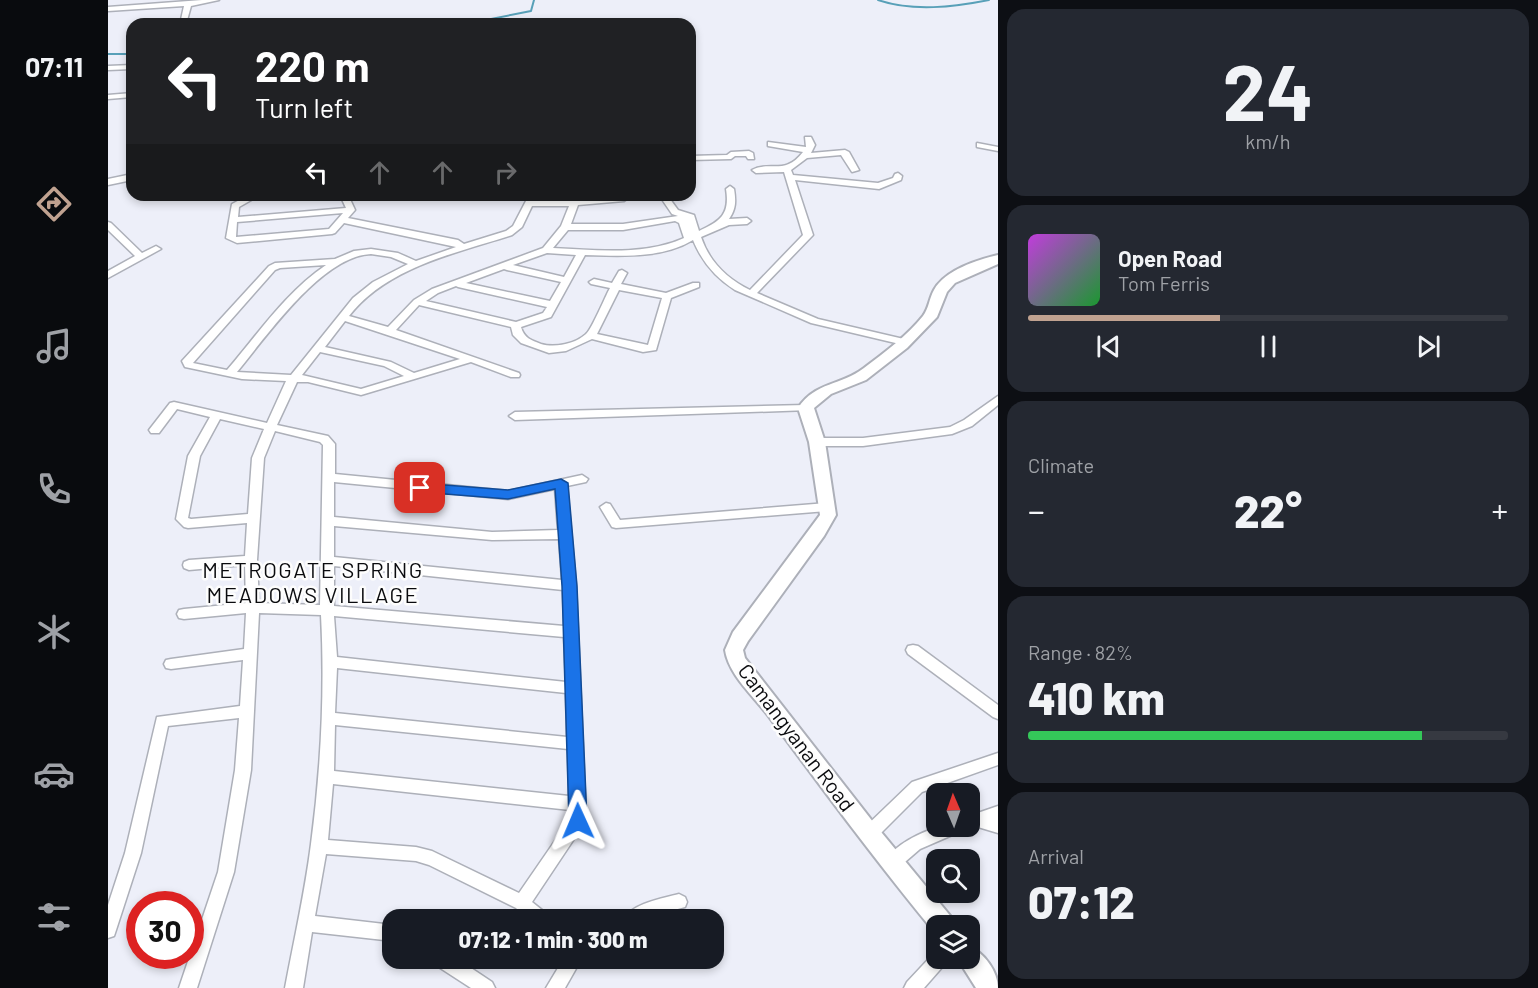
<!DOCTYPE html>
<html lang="en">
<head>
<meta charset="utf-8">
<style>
  :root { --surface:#171b24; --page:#242831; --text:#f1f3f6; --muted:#9ea1a6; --line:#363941; --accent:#c0a290 }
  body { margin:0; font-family:Barlow,sans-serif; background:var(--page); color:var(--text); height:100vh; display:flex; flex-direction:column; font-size:22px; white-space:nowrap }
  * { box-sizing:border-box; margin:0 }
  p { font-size:20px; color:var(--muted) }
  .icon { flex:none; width:33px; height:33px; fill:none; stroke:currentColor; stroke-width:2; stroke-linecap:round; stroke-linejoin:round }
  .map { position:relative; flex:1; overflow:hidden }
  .panel { display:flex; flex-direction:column; gap:9px; padding:9px; background:#0d0f14; width:540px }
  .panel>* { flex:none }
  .top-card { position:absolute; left:18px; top:18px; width:570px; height:183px; border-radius:18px; box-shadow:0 3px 9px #0003; background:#202124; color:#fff; overflow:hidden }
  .needle { width:39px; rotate:358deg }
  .controls { position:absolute; left:818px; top:783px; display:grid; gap:12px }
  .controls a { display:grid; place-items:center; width:54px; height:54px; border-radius:12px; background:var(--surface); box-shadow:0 3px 9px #0003; font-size:30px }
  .speed { position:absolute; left:18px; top:891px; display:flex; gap:12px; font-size:30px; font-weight:700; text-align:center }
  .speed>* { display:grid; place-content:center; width:78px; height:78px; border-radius:50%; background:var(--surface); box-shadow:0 3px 9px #0003; line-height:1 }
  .speed .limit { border:9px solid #d22; background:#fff; color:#111 }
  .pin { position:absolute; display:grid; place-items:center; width:51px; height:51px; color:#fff; margin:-26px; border-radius:12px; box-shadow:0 3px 9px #0006 }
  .me { position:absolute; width:66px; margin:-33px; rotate:359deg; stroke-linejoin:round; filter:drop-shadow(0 0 4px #0008) }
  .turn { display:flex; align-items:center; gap:21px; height:126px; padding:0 30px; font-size:27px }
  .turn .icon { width:78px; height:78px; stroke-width:2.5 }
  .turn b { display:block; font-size:42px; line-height:51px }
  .lanes { display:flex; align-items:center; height:57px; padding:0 30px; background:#0003; justify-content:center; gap:30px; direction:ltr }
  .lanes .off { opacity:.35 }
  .big { font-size:45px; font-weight:800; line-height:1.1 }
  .panel .card { flex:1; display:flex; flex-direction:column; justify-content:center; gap:9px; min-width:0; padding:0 21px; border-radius:18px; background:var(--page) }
  .panel .dial { align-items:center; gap:0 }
  .dial b { font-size:78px; line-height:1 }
  .song { display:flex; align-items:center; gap:18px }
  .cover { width:72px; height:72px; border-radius:9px; background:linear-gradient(135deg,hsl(290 70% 55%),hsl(130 70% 35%)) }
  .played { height:6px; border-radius:3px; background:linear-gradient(90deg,var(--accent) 40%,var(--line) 40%) }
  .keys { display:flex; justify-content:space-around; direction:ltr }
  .heat { display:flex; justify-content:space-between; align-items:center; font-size:33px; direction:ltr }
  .charge { height:9px; border-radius:4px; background:linear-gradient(90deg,#34c759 82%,var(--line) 0) }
  .trip { position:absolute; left:274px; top:909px; width:342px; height:60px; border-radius:18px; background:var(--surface); box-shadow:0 3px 9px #0003; font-weight:800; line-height:60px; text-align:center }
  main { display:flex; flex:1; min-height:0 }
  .menu { display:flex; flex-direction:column; width:108px; justify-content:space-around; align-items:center; background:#090b0e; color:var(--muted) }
  .menu .icon { width:42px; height:42px }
  .menu .selected { color:var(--accent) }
  .menu b { font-size:27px; color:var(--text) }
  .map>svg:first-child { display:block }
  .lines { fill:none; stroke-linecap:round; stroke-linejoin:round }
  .stream { stroke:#58a0b8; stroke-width:2 }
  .street-casing { stroke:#adb0b9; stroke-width:3 }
  .secondary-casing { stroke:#adb0b9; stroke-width:4 }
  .street { fill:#fff; fill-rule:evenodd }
  .secondary { fill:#fff; fill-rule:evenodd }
  .route { fill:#1a73e8; stroke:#114b97; stroke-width:1.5 }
  .labels { text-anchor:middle; stroke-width:5; stroke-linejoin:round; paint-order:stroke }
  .street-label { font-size:21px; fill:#0a0b0e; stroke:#fdfdfd }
  .neighbourhood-label { font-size:22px; letter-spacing:1.5px; fill:#0a0b0e; stroke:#fdfdfd }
</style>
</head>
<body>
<main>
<nav class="menu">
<b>07:11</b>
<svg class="icon selected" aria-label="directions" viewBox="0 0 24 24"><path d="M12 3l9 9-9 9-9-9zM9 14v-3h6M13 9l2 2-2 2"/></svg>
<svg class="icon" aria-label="music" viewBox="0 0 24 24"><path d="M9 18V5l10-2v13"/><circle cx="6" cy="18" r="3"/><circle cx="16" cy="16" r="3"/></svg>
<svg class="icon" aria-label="phone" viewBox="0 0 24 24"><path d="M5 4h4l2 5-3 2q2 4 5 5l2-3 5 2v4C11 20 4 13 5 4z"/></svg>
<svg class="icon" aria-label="climate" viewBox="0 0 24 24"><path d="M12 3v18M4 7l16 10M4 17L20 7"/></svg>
<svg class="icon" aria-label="car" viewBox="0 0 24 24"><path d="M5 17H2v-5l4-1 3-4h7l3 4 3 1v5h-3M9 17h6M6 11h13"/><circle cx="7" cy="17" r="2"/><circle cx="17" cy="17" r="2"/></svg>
<svg class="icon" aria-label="filters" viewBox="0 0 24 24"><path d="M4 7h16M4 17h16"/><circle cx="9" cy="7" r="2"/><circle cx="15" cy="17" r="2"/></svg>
</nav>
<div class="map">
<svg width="890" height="988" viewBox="0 0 890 988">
  <rect width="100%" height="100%" fill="#edeff9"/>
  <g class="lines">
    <!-- stream -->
    <g class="stream">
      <path d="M770,0C805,12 846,7 881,0"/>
      <path d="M333,24L373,21L423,11L426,0"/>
      <path d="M0,54H24"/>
    </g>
    <defs>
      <g id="street">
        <path d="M94,0H111L83,6L78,24H72L76,6L0,11V7Z"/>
        <path d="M24,65V69L0,70V66Z"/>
        <path d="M24,93V97L0,99V95Z"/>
        <path d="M697,137H703L707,145L703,153L737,150L741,152L751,170L744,172L733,155L699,158L683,170L685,175L770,183L785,178L787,174L790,173L794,176L793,180L771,189L687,180L705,235L649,293L710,319L800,340L801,342L800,344L796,345L703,323L627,290C608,278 594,262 585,240C554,259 512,256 477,255L443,317L413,327C416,338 423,340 433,344C447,348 467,344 478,334C484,329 497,297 502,288L483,284L481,282L486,279L504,283L511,271L514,270L519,273L513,284L558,293L585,283H591V287L563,298L548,350L535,352L484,339L458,351L441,353L413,343L405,335L403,327L311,305L288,330L411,373L412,375L411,377H403L363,362L253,395L200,382H189L169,425L220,436L227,444V474L400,491L474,475L480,479L478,482L459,486L468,586L478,821L424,902L439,914L441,920H420L408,908L321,865L308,861L218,854L207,916L285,925V941L204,932L195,988H177C186,940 197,892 203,844C213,768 217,691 213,615L151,613L143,770L126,872L89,988H71L110,872L127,770L131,718L60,726L33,853L8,930L6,936L0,938V905L17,853L49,717L132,706L135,660L63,669L58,668L56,664L58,660L63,659L136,649L138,613L76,619L71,618L69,614L71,610L76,609L138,603L137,565L81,570L76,568L75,565L76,562L81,560L137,556L139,523L80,528L76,527L68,519L80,456L102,417L69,409L51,433H43L41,430L62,403L66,402L159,423L178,381L134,379L77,367L74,361L161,266L167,263L227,259L246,251L263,249L290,253L308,261L348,247L236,223L227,233L224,234L129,243L118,238L124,204L141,195H180L176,198L145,199L131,207L130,217L238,208L232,195H240L247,210L240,218L350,240L356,244L398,231L405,226L418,201L464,200L466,196H472L473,200L516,195L520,198L516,201L470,205L463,224H515L570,216L564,214L551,195H559L570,210L586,215L591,231C613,221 622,214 618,189L622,186L626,189C628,201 628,209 621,219L639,218L643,221L639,224L621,225L593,237C601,261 619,279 642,290L695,235L676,172L648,173L644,170C662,160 677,176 695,152L660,146V142L698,147ZM424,206H461L453,226L435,248L324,289L306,300L280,327L241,316C279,267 348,253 404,235L414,227ZM235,213L221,229L128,237L129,222ZM567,221L571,223L576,238C536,256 488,250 445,248L460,230H515ZM439,253L468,255L456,277L405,265ZM263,254L283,257L300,264L265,282L245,298L183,375L129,372C159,336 214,256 263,254ZM218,265C178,292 150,334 119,370L85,363L167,270L172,268ZM396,269L399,270L453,282L442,301L358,283ZM348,286L350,287L439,307L435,313L408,322L318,301L330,293ZM511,290L554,298L540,345L489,334ZM237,321L352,359L306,373L283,362L217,347ZM212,352L276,366L296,376L253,389L194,375ZM112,419L156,429L144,458L140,514L83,519L80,518L92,456ZM167,431L212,442L215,445L212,605L151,603L149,560L156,458ZM226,482L400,499L447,489L450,530L384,532L226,517ZM226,526L384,540L451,539L454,580L226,557ZM226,566L455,590L456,626L226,606ZM226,616L456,637L458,682L229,657ZM229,668L458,693L459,737L227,713ZM227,725L460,749L461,796L226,771ZM225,784L462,810V819L411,893L324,851L308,847L220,840Z"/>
        <path d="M869,143L890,147V151L869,147Z"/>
        <path d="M641,151L645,153L646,159H640L638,156H627L623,159L582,160V156L619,155L623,152Z"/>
        <path d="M582,170L586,171V175L582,176Z"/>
        <path d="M24,174V180L0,185V179Z"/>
        <path d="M0,222L3,223L34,253L48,246L53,249L0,278V271L27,256L0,230Z"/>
        <path d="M890,396V405L864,426L844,434L755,446H709L703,442L709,438H755L842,427L856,420Z"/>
        <path d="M698,405L704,408L702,410L407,420L401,416L407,412Z"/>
        <path d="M498,503L502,504L512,520L719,503L725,507L719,511L508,528L504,527L492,507Z"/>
        <path d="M805,645L810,646L890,705V719L885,717L800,654L798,650L800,646Z"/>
        <path d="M890,753V765L814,792L767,839L761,841L755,839L753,834L755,829L804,782Z"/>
        <path d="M890,806V833L870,827L858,829L812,849L790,868L784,870L778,868L776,863C784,846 814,831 832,827C841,825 852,826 861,826V816Z"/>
        <path d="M571,894L577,897L579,902L577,907L548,915L540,920H515C522,904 556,898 571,894Z"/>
        <path d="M828,951V958H839L837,964L816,988H796L799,982Z"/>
        <path d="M324,958H348L384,982L387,988H363L326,964Z"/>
        <path d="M456,958H474L457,988H438Z"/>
      </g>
      <g id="secondary">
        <path d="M890,255V264L847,283L839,292L829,317L799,348L758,380L723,394L706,408L717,442L728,515L716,536L640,641L635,650L637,658L769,827L844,918L847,926H828V934C770,864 716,791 662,718C647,697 621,676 617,650L625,632L712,515L701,442L690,408C708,381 733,386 756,368C777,352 799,336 815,316C821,308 821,299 826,290C837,270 869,260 890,255Z"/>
        <path d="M861,947C876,952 890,972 890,988H868L849,958H861Z"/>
      </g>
    </defs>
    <!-- street casing -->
    <use href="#street" class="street-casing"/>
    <!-- secondary casing -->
    <use href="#secondary" class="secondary-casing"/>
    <!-- street -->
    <use href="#street" class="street"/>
    <!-- secondary -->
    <use href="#secondary" class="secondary"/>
  </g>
  <!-- route -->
  <path class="route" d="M453,479L460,483L469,586L479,821L476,827L470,829L463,827L461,821L454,586L447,489L400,499L312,492L306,488L312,483L400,490Z"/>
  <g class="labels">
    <!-- street labels -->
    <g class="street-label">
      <text transform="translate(688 738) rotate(53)" y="7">Camangyanan Road</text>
    </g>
    <!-- neighbourhood labels -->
    <g class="neighbourhood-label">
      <text x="205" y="578">METROGATE SPRING<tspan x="205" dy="25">MEADOWS VILLAGE</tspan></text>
    </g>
  </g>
</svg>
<div class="controls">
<a><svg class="needle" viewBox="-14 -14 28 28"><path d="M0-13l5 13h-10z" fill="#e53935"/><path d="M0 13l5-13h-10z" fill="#9ea1a6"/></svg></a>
<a><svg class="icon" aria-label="search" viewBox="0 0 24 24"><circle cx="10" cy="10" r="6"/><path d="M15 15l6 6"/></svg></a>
<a><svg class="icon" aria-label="layers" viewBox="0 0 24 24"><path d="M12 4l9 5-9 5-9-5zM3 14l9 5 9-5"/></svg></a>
</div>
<div class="speed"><div class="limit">30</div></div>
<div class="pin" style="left:312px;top:488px;background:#d93025"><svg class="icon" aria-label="arrive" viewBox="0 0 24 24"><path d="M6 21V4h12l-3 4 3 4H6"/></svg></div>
<svg class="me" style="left:470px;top:821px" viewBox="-20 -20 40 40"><path d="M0-17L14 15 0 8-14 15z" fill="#1a73e8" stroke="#fff" stroke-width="4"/></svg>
<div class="trip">07:12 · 1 min · 300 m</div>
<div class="top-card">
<div class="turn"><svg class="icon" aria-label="left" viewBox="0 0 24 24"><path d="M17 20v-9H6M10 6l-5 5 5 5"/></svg><div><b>220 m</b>Turn left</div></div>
<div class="lanes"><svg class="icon" aria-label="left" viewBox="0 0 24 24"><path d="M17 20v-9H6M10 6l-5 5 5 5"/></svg><svg class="icon off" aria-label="ahead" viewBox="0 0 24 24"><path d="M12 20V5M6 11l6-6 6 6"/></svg><svg class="icon off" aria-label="ahead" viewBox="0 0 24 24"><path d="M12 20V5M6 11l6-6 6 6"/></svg><svg class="icon off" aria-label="right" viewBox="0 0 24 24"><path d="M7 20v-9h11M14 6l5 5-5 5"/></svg></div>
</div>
</div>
<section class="panel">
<div class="card dial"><b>24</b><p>km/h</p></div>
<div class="card">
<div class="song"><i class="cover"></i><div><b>Open Road</b><p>Tom Ferris</p></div></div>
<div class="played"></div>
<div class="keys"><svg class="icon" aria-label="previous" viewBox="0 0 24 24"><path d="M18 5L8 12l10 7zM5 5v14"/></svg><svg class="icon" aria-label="pause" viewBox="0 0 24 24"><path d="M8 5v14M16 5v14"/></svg><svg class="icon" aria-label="next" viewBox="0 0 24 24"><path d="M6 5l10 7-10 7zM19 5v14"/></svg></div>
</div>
<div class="card"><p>Climate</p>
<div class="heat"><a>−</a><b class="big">22°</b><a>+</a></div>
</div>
<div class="card"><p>Range · 82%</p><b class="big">410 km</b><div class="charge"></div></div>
<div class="card"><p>Arrival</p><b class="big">07:12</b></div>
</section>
</main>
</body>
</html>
